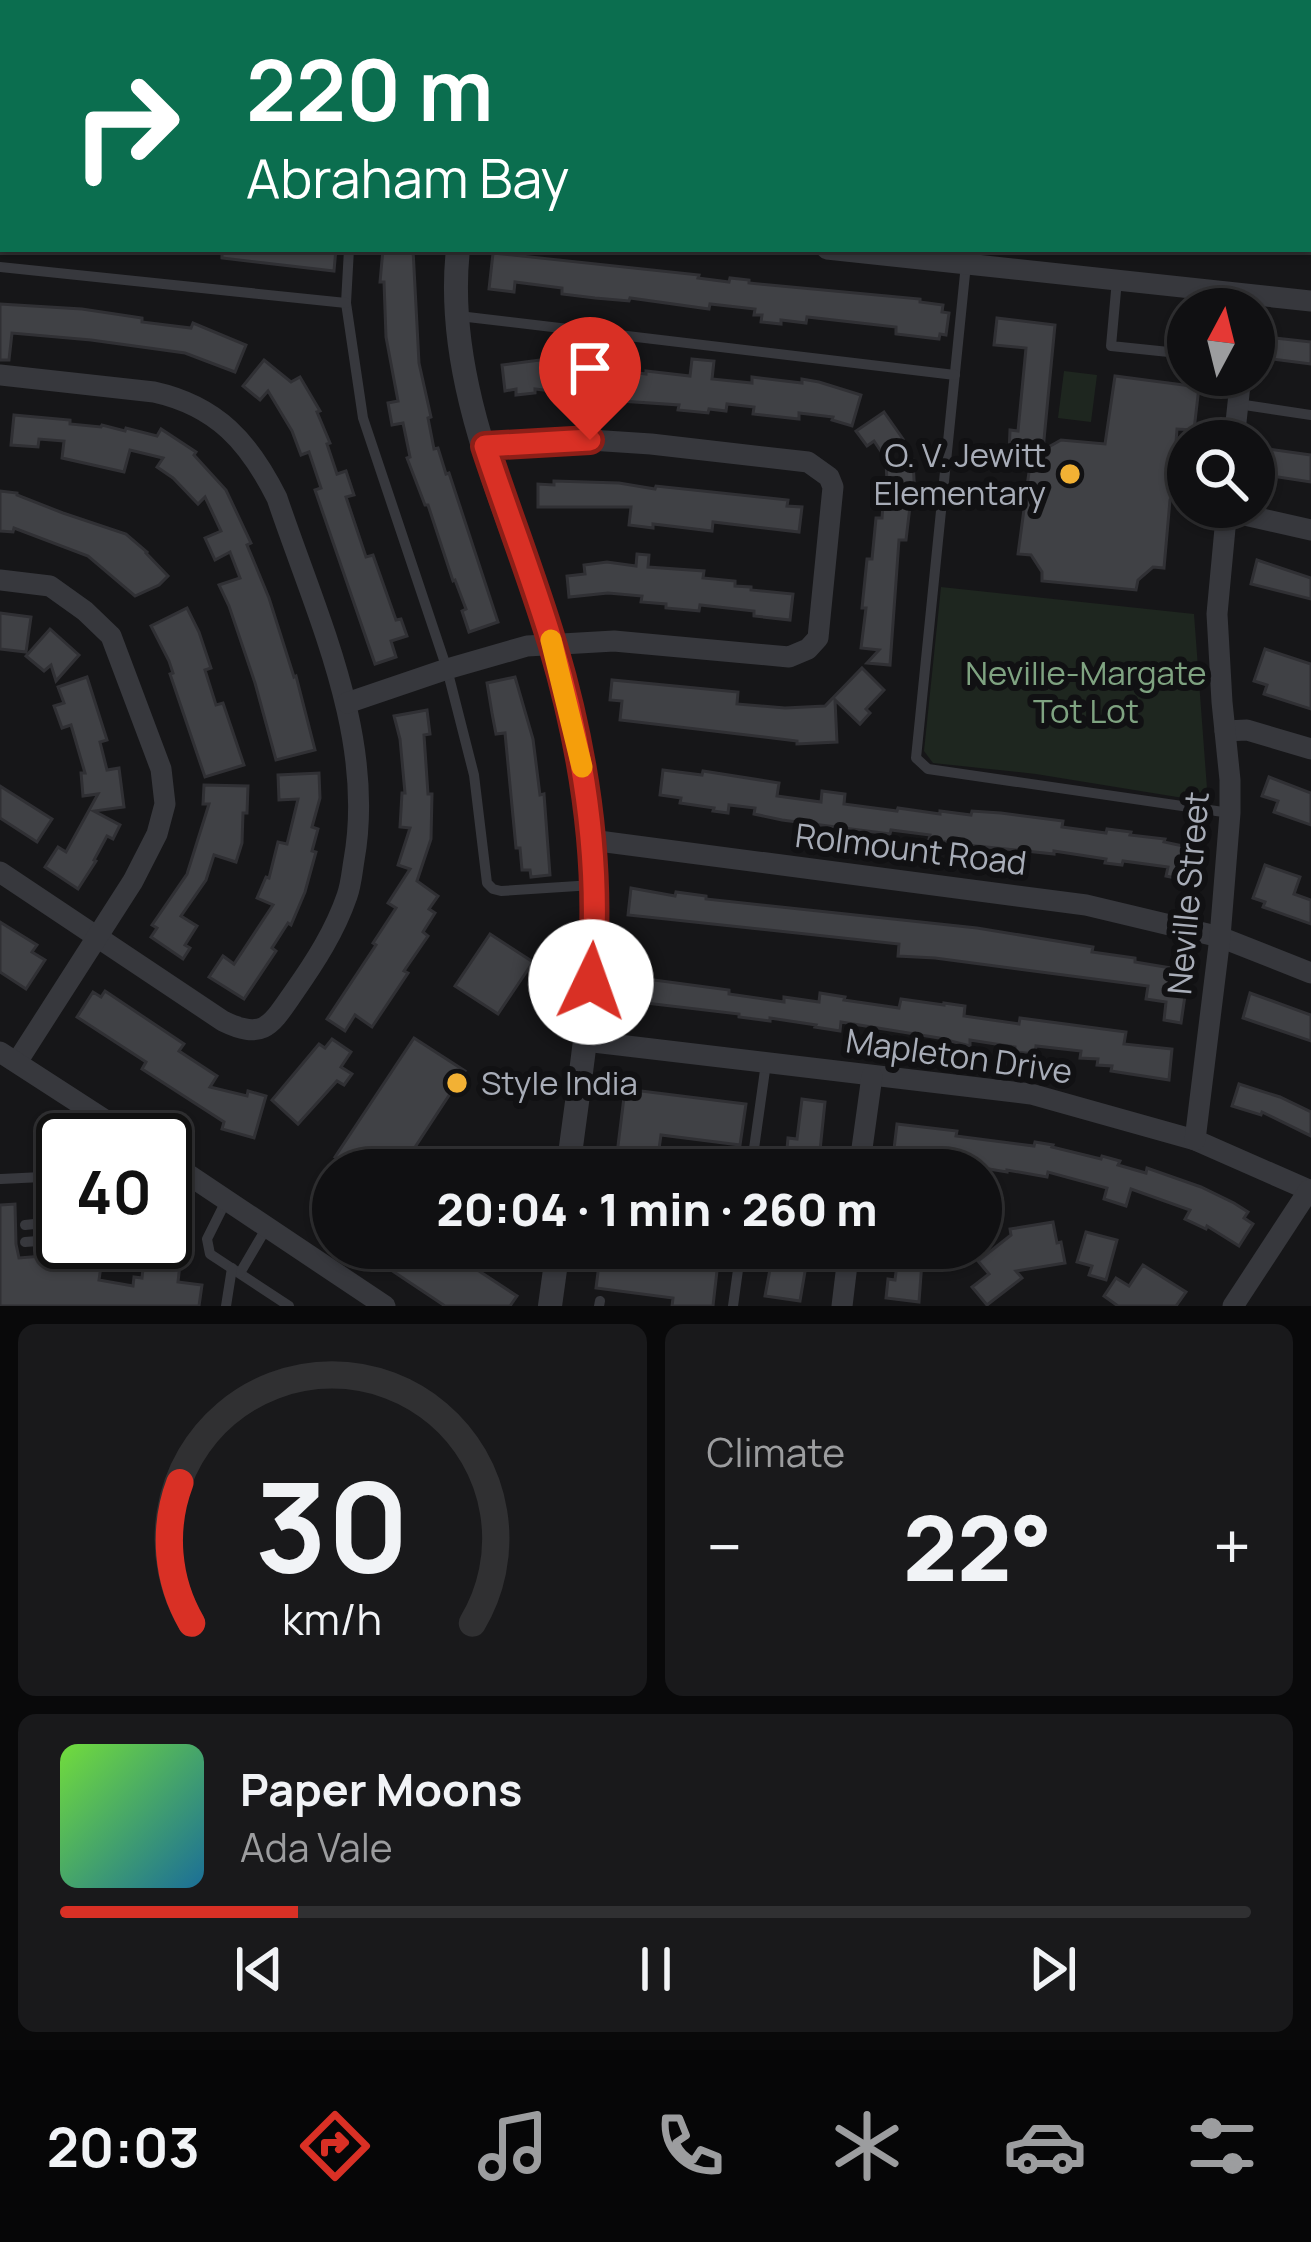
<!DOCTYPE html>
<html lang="en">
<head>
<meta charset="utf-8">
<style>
  :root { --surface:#101012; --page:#19191b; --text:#f1f3f6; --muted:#9c9d9f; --line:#303032; --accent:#d93025 }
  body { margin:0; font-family:Manrope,sans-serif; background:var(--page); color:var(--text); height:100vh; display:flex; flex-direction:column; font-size:45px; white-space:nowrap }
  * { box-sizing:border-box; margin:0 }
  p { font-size:39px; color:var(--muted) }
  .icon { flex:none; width:66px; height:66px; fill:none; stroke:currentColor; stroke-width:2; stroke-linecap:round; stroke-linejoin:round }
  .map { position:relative; height:1306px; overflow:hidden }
  .details { display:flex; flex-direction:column; gap:18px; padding:18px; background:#09090a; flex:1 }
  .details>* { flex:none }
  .guide { position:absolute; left:0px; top:0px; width:1311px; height:252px; box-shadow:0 3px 9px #0004,0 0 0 3px var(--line); background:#0b6e4f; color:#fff; overflow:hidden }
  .needle { width:78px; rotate:7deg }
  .fabs { position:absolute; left:1167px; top:288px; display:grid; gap:24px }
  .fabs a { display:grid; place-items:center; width:108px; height:108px; border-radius:50%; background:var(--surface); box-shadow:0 3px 9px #0004,0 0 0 3px var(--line); font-size:60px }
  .speed { position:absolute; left:36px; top:1113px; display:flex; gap:24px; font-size:60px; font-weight:700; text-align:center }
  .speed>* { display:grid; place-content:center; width:156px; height:156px; border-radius:50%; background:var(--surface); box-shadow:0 3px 9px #0004,0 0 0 3px var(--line); line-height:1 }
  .speed .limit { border:6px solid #111; border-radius:18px; background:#fff; color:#111 }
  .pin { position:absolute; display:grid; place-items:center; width:102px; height:102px; color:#fff; margin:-123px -51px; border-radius:50% 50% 50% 0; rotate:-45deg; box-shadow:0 0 12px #0007 }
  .pin .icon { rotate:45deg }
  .me { position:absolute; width:132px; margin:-66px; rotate:3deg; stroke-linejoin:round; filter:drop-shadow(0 0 9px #0008) }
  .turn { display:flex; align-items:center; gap:42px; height:252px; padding:0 48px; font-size:54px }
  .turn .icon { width:156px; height:156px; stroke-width:2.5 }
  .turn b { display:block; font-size:84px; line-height:102px }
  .big { font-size:90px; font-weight:800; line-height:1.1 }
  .details .tile { flex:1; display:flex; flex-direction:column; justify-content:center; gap:18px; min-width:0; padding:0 42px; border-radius:18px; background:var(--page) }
  .details .dial { align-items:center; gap:0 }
  .dial svg { height:312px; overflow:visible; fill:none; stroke:var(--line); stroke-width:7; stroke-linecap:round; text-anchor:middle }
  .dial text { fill:var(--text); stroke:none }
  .song { display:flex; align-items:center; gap:36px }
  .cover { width:144px; height:144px; border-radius:18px; background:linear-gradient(135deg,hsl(100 70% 55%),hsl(200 70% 35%)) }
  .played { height:12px; border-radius:6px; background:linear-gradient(90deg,var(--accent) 20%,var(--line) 20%) }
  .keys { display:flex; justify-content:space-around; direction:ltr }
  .heat { display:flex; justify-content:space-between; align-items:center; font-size:66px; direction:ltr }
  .details .tiles { flex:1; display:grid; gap:18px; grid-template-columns:1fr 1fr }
  .tile:last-child { grid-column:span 2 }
  .trip { position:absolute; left:312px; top:1149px; width:690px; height:120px; border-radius:60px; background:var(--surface); box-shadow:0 3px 9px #0004,0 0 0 3px var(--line); font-weight:800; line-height:120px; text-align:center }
  .dock { display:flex; height:192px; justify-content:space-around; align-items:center; background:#060607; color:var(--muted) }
  .dock .icon { width:84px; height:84px }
  .dock .active { color:var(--accent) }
  .dock b { font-size:54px; color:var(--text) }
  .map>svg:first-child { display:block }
  .green { fill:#1e261f }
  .building { fill:#404145; stroke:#303034; stroke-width:3 }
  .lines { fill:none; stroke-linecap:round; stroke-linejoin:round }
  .service { stroke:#37383d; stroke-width:10 }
  .minor { stroke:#37383d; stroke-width:21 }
  .tertiary { stroke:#37383d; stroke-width:24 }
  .route-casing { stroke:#8d1f18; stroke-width:30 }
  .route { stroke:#d93025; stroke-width:21 }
  .slow { stroke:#f59e0b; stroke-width:21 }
  .poi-dot { fill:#f2b134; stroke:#111113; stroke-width:4.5 }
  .labels { text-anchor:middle; stroke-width:12; stroke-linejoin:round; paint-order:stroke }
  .poi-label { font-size:33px; fill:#a8adb8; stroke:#111113; text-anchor:end }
  .park-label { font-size:33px; fill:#7fa381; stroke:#111113 }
  .street-label { font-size:33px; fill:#a8adb8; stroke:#111113 }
</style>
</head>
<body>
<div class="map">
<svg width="1311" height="1306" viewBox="0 0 1311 1306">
  <rect width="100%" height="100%" fill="#161618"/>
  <!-- green -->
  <g class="green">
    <path d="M1064,371L1097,375L1091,422L1058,418Z"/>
    <path d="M941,587L1194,614L1208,802L1036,774L933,763L924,751Z"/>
  </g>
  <!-- building -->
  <g class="building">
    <path d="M222,249H336L334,271L222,258Z"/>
    <path d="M383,249H413L419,363L431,417L428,418L434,449L438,448L446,474L449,473L498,622L469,632L462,611L466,609L455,580L453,581L428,505H425L407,458L410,457L403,423L392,425L388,403L398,401L386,337L384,282H380Z"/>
    <path d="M493,253L699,275L698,278L729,282L730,278L749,280V283L920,299V302L943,305L942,312L949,313L946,335L940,334L939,339L896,334V327L807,317L806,323L781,320V324L761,322L762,315H754L755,309L710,304L709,309L630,298L629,301L595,298L562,294V288L515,282L514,292L489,289Z"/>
    <path d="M0,304L82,309L142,318V322L191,328L193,323L246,345L235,372L185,353L91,340L12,333L9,360H0Z"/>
    <path d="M997,318L1055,325L1043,450L1061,440L1105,444L1115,376L1199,387L1194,430L1177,429L1174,470L1177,479L1174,494L1170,500L1164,568L1153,567L1138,580L1136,590L1042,581V572L1031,555L1018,554L1031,457L1009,454L1010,430L1018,431L1026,348L994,345Z"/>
    <path d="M1275,338L1311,342V364L1272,359Z"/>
    <path d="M692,359L714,361L712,379L752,383V377L802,383V379L819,382L861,395L852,426L832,420L833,417L799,413V419L753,414L754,407L727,404L726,411L709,409L708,413L678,410L679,405L576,398L577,394L535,389V393L516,395V389L505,391L502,365L540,360L646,374V371L690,376Z"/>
    <path d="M264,360L291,382L300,377L320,411L317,412L330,443L327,444L337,474L346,471L354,495L346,497L366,557L373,555L396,620L401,619L407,636L391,641L396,657L375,664L315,490L321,488L309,452L301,455L292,431L268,391L260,400L243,386Z"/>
    <path d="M884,412L903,439L882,453L874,441L867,446L856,431Z"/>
    <path d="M14,415L70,420V424L101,427L102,425L125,431L126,428L157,436L161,429L196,452L194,455L226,490L251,543L247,545L269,598L294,677L296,676L315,750L276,760L255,683L229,606L219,585L240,578L230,552L215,560L205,538L221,531L205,497L198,504L173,478L157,467L163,458L130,450L124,472L62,458L64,441L39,439L38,447L11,445Z"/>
    <path d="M1262,448L1311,455V482L1258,474Z"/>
    <path d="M913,460L915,498H911L906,540H899L890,665L867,663L879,650L861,648L866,608H862L867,559H872L876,518H882L883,504L888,505L886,461Z"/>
    <path d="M554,481L619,483L655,489L656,486L788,500L787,506L802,507L799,532L713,522L712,531L653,524V528L629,525L631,507H538V484L554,485Z"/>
    <path d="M0,491L17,493V495L63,513L126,534L147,552L146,553L168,576L159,585L135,596L88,556L14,528L13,532L0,531Z"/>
    <path d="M637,554L649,555L648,567L704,571L703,578L735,581V586L751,587V590L793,594L790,620L754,616V611L700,605L699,611L666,608V604L641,602L642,596L608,593L569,597L567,576L585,574L584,565L607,562L636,566Z"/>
    <path d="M1257,560L1311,578V599L1251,584Z"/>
    <path d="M187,608L199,632L211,668L205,670L216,705L223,703L244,765L205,777L170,674L173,673L169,661L151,626Z"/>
    <path d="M0,613L31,617L26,652L0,649Z"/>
    <path d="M50,629L79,655L56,681L51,665L44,671L26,656Z"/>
    <path d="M1265,649L1311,664V709L1264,694L1267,685L1254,681Z"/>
    <path d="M862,668L884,690L866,709L870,713L860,724L835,700L837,742L797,744V741L620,720L622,701L610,700L612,680L738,692L737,704L785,708L825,706Z"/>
    <path d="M87,677L107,740L100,742L107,770L119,768L124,807L94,811L120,825L113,839L107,836L94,860L96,861L78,889L45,867L58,847L66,852L98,794L83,796L81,773H85L71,725L62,728L54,706L64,703L58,687Z"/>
    <path d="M515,677L533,739L540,795L544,794L550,875L531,877L530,870H522L520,848H516L505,733L496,734L492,713L487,683Z"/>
    <path d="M427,710L430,734L424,735L428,794H432L431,839L417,881L438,896L429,909L435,913L423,932L428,936L404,971L408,973L372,1027L355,1015L345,1031L327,1019L376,945L373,943L396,908L388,903L410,869L398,865L410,828L400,827L402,793H405L400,739L394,716Z"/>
    <path d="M663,770L702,775L703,771L779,783L777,796L821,802L822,791L845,794L844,804L897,811L898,808L940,814V811L971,815L972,811L1001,813L1063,821L1062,827L1106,833L1107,829L1131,832L1130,835L1165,839L1164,842L1197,849L1190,881L1166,876L1168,867L1123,861L1122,865L1105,863L1106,859L1054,851V854L957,844L929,839L930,835L891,830L890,834L782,820L754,814L755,808L729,805L728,813L713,811L714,808L680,803L681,798L660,795Z"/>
    <path d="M319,773L320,798L312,827L318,829L312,851L316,852L305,892L291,925L288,923L272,948L276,951L244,999L209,977L223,956L234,964L273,905L257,898L266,877L269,878L278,842L287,844L298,799L279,800L278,775Z"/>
    <path d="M1269,777L1311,793V825L1274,812L1278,801L1262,796Z"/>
    <path d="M204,785L248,786L247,813H243L242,843L236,862L214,855L206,880L181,916L197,926L185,945L190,948L183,959L151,937L157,928L152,925L187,874L209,804H203Z"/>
    <path d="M0,786L52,819L37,842L0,818Z"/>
    <path d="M1265,865L1300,877L1294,894L1311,900V924L1263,907L1265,902L1253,898Z"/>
    <path d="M631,888L675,896L676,892L706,896V899L977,928L1093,947L1092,952L1135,958V962L1177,969L1175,980L1187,982L1181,1023L1164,1020L1166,1002L1146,999L1148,986L935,958L898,956L899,944L628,915Z"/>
    <path d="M0,922L37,945L32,952L45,960L26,989L0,972Z"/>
    <path d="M490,934L533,962L498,1014L455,986Z"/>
    <path d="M624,976L729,990V994L784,1002V997L819,1002L820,993L845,997L844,1000L899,1008L901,999L944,1005V1003L965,1006L964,1016L1019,1024L1020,1018L1126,1032L1124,1044L1172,1049L1169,1080L1111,1071L1112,1066L1097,1065L1098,1059L1080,1058L1081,1051L1036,1046L1035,1054L1015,1052V1047L970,1040V1046L939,1038L841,1022L840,1031L815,1027L816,1025L770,1018V1021L739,1017V1014L620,1000Z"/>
    <path d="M105,991L184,1044L179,1051L217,1076L210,1087L247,1096L248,1091L266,1096L254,1138L222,1129L224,1122L142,1069L146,1062L77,1017L93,992L101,997Z"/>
    <path d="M1250,993L1311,1015V1041L1243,1018Z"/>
    <path d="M414,1038L465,1071L400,1170H355L335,1157Z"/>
    <path d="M332,1039L351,1052L341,1067L352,1074L344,1085L337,1081L298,1124L272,1100L319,1044L325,1048Z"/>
    <path d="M1239,1084L1280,1097L1311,1112V1136L1262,1112L1261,1115L1232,1106Z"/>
    <path d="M625,1089L746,1104L740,1145L661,1135L656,1170H615Z"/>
    <path d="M802,1099L825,1102L818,1170H785L788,1138L797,1139Z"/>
    <path d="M897,1124L957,1131L956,1136L1034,1146L1035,1142L1053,1145L1052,1147L1101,1159L1102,1156L1120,1161L1118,1165L1146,1173L1147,1168L1201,1187L1234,1203L1248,1212L1244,1218L1253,1224L1239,1246L1207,1226L1206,1229L1185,1219L1190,1210L1131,1189L1126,1206L1104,1199L1107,1188L1048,1172L1047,1177L1007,1170V1172L977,1167L978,1162L894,1149Z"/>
    <path d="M15,1204L16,1244L19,1258L67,1254L102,1259L99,1280L133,1286L134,1277L142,1278L144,1259L180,1264L178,1282L202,1285L199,1306H0V1205Z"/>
    <path d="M1053,1222L1057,1243L1061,1242L1065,1263L1016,1271L1022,1278L987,1305L972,1287L989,1274L978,1261L1011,1235L1010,1229Z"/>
    <path d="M1086,1232L1117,1240L1106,1280L1089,1275L1092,1266L1077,1262Z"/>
    <path d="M358,1248H444L517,1296L510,1306H445Z"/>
    <path d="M601,1248L718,1262L713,1306H672L673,1298L596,1288Z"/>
    <path d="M774,1248H809L800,1301L765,1296Z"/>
    <path d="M899,1248H923L919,1302L886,1298L888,1279L895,1280Z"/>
    <path d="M1143,1265L1186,1292L1176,1306H1118L1104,1296L1116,1278L1129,1286Z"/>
  </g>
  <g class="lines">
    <!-- service -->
    <g class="service">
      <path d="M374,3V0"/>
      <path d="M1308,193L1311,194"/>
      <path d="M349,249L346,303L363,418L447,669L474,775L487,883L493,889L501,891L593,885"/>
      <path d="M966,264L916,758L928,769L1230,813"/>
      <path d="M0,267L346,303"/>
      <path d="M1117,280L1111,346L1188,354"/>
      <path d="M459,316L955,375"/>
      <path d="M1238,404L1311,415"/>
      <path d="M751,1170L766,1063"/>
      <path d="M1,1179L63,1176"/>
      <path d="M226,1201L207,1239L210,1254L289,1306"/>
      <path d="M25,1225L63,1221"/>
      <path d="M25,1242L63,1239"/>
      <path d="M240,1273L267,1227"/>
      <path d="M226,1306L232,1268"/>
      <path d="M599,1306L600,1301"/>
      <path d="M733,1306L741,1248"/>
    </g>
    <!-- minor -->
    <g class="minor">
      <path d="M534,0L564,3"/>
      <path d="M264,3L265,0"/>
      <path d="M851,3V0"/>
      <path d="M1054,3V0"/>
      <path d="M1308,80L1311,81"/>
      <path d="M0,160H3"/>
      <path d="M827,249L1311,301"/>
      <path d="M0,375L154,392C217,406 249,442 277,498C316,614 376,737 354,860C352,872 351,885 347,896C335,931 315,962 294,992C271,1025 264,1041 223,1021L0,872"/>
      <path d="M1234,441L1241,375"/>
      <path d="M1227,511L1311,530"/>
      <path d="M0,580L50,586L85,611L111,636L161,769L165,804L157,834L133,881L17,1062"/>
      <path d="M347,703L447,669L527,646L614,641L789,657L808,649L818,638L833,487L829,477L808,462L651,444L590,440L485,446"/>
      <path d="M1225,731L1247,730L1311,749"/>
      <path d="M591,840L1086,905L1220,937L1311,973"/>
      <path d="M585,1041L1031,1094L1195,1140L1311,1191"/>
      <path d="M0,1052L136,1140"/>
      <path d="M1195,1140L1220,937L1230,813V780L1222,702L1217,614L1227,507"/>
      <path d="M165,1159L385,1306"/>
      <path d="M859,1170L872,1076"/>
      <path d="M842,1306L849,1248"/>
      <path d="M1233,1306L1309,1190"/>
    </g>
    <!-- tertiary -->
    <g class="tertiary">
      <path d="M483,3V0"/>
      <path d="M458,249C441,404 531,551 567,699C586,781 599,867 594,952C589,1025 577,1098 568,1170"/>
      <path d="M550,1306L558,1248"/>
    </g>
  </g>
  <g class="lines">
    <defs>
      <path id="route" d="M590,440L485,446C507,513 533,579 553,646C585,754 602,870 591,982"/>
    </defs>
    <!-- route casing -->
    <use href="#route" class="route-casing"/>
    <!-- route -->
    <use href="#route" class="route"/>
    <!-- slow -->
    <path class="slow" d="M551,640L582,767"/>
  </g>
  <!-- markers -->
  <g class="poi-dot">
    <circle cx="1070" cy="474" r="12"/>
    <circle cx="457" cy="1083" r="12"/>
  </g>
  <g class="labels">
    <!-- poi labels -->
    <g class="poi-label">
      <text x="1046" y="467">O. V. Jewitt<tspan x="1046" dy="38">Elementary</tspan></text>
      <text x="481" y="1095" text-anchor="start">Style India</text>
    </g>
    <!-- park labels -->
    <g class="park-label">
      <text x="1086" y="685">Neville-Margate<tspan x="1086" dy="38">Tot Lot</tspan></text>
    </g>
    <!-- street labels -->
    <g class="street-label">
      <text transform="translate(911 849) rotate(7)" y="12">Rolmount Road</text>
      <text transform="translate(1188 893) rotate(-85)" y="12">Neville Street</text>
      <text transform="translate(959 1056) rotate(8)" y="12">Mapleton Drive</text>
    </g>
  </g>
</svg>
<div class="fabs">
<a><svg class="needle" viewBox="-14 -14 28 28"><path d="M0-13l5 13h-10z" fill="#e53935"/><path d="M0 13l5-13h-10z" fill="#9c9d9f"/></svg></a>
<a><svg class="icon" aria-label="search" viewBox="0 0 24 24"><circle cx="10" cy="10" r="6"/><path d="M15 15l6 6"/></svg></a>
</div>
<div class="speed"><div class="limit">40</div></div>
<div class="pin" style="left:590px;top:440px;background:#d93025"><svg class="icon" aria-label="arrive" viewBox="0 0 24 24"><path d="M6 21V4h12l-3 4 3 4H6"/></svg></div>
<svg class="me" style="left:591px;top:982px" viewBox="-20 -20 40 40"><circle r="19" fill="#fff"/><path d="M0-13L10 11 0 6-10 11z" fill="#d93025"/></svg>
<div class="trip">20:04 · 1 min · 260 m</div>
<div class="guide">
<div class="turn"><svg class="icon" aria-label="right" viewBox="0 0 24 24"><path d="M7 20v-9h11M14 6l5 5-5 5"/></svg><div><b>220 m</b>Abraham Bay</div></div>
</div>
</div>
<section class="details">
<div class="tiles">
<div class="tile dial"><svg viewBox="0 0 100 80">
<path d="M14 69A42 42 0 1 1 86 69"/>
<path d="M14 69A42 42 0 0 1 11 33" stroke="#d93025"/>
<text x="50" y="56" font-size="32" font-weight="700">30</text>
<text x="50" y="72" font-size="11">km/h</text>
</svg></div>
<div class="tile"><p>Climate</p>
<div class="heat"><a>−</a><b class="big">22°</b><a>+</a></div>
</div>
<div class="tile">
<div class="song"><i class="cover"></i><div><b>Paper Moons</b><p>Ada Vale</p></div></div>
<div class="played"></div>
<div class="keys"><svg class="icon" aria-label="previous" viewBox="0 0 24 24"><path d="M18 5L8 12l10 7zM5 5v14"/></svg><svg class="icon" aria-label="pause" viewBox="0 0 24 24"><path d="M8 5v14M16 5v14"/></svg><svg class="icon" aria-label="next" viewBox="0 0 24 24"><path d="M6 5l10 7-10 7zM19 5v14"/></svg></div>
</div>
</div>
</section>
<nav class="dock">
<b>20:03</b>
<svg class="icon active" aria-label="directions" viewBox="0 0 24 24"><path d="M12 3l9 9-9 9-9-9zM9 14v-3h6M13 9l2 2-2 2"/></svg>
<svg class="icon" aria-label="music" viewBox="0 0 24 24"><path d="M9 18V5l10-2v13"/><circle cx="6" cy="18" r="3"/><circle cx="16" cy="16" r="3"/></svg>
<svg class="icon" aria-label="phone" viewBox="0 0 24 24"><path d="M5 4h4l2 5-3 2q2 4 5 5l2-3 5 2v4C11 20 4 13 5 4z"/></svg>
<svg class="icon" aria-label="climate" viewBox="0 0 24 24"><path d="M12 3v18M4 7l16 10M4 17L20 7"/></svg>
<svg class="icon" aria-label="car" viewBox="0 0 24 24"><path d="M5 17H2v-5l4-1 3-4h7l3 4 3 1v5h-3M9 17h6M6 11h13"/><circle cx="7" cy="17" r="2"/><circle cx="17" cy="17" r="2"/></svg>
<svg class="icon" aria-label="filters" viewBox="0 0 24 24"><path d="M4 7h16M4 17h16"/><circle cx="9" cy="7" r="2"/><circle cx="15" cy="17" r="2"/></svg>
</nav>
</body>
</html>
